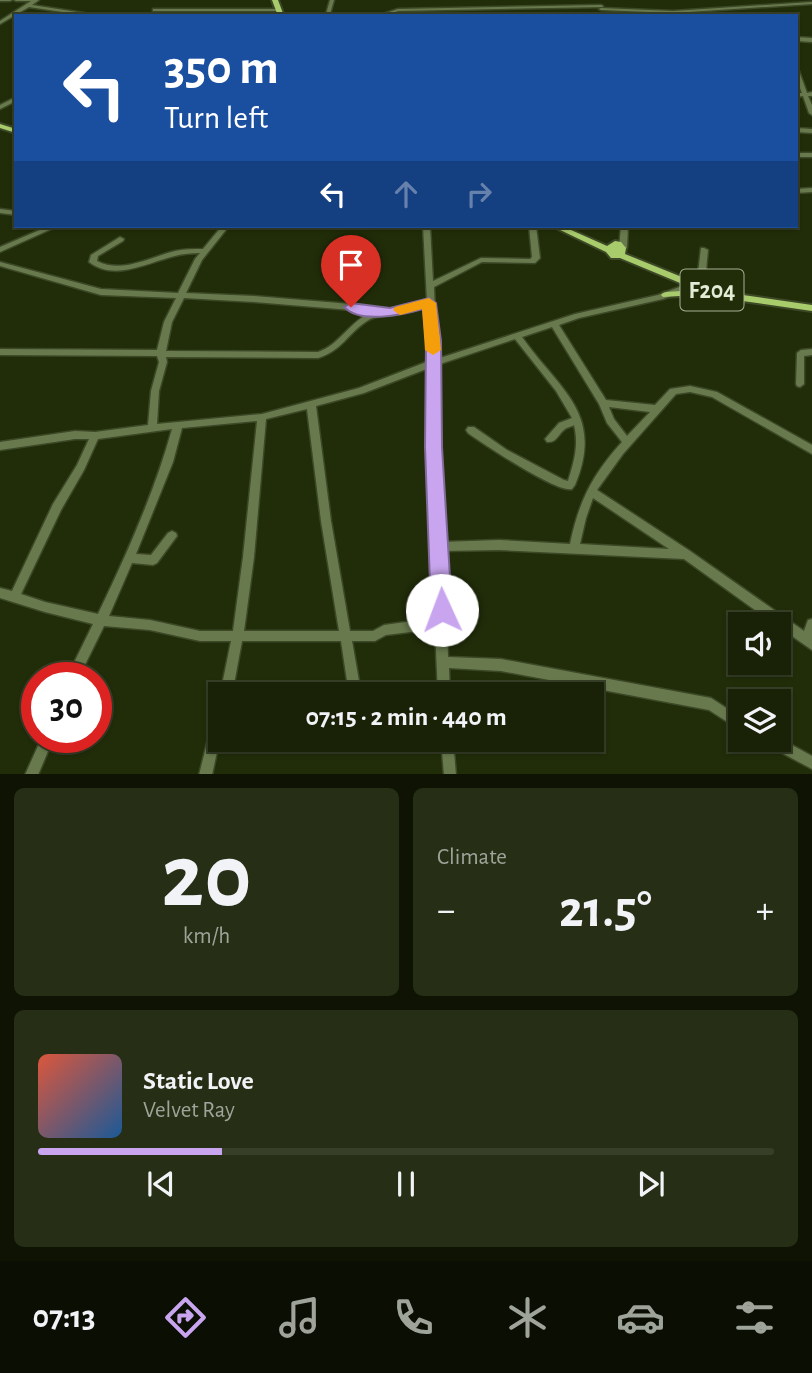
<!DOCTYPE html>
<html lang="en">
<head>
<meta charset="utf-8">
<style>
  :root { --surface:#192207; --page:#262f15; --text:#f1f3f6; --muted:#9fa49b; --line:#373f28; --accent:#c8a5ee }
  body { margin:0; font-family:"Alegreya Sans",sans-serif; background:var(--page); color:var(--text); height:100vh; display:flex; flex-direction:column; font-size:26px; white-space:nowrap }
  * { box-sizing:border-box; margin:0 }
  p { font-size:23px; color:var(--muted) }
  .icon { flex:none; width:38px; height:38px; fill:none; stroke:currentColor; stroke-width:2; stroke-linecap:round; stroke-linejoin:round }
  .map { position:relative; height:774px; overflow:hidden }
  .sheet { display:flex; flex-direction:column; gap:14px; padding:14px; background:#0e1304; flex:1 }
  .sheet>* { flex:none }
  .hud { position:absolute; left:14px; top:14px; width:784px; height:214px; border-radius:0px; box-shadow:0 2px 5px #0004,0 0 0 2px var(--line); background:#1a4fa0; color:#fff; overflow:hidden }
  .controls { position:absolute; left:728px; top:612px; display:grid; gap:14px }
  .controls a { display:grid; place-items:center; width:63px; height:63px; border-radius:0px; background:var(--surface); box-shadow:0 2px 5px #0004,0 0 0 2px var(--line); font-size:35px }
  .speed { position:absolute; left:21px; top:662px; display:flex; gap:14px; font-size:35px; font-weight:700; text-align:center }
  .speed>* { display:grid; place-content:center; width:91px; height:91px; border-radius:50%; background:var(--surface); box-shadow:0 2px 5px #0004,0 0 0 2px var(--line); line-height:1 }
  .speed .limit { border:10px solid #d22; background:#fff; color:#111 }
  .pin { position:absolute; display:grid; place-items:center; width:60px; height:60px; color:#fff; margin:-72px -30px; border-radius:50% 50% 50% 0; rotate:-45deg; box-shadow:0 0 7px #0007 }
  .pin .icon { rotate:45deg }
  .me { position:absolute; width:77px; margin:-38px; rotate:358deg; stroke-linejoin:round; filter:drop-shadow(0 0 5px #0008) }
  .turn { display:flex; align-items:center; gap:24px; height:147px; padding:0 35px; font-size:32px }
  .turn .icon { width:91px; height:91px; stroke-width:2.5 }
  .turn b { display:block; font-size:49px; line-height:60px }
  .lanes { display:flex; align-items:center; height:66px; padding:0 35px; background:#0003; justify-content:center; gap:35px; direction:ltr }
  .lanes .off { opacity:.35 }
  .big { font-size:52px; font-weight:700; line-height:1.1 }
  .sheet .widget { flex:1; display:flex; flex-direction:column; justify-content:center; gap:10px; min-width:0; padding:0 24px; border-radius:10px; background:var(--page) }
  .sheet .dial { align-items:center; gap:0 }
  .dial b { font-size:91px; line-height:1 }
  .song { display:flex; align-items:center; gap:21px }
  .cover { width:84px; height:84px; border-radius:10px; background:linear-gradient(135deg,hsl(10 70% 55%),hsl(210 70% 35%)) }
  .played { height:7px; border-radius:4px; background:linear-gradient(90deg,var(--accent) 25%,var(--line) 25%) }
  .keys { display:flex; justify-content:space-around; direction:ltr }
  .heat { display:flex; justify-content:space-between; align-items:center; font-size:38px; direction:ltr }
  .sheet .tiles { flex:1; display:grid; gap:14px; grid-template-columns:1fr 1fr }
  .widget:last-child { grid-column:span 2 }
  .trip { position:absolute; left:208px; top:682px; width:396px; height:70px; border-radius:0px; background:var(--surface); box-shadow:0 2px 5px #0004,0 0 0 2px var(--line); font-weight:700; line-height:70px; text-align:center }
  .dock { display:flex; height:112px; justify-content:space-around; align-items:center; background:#0a0e03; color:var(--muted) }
  .dock .icon { width:49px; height:49px }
  .dock .active { color:var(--accent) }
  .dock b { font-size:32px; color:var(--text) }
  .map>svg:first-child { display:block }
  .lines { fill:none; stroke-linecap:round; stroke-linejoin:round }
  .minor-casing { stroke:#3c4826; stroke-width:3 }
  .major-casing { stroke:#3c4826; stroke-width:4 }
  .minor { fill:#687a4d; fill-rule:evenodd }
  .major { fill:#a8cb6c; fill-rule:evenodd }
  .route { fill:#c8a5ee; stroke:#826b9b; stroke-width:2 }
  .slow { fill:#f59e0b }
  .labels { text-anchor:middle; stroke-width:6; stroke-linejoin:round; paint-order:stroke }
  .shield { fill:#212d09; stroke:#a8b298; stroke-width:2 }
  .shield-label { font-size:24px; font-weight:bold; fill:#e2ebd6 }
</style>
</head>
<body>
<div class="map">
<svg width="812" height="775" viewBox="0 0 812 775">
  <rect width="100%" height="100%" fill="#212d09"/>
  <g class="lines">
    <defs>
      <g id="minor">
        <path d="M0,0H12L10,1H0Z"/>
        <path d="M14,0H39L32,5L103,16H89L29,7L0,24V21L31,1H16Z"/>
        <path d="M330,0H334L330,14L348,16L279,15L281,14H326Z"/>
        <path d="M812,2V4L673,13L601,10L599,9L601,8L673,11Z"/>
        <path d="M601,5L603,6V7L398,11L385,16H377L398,9Z"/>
        <path d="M155,9H276L278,10L276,11H153V9Z"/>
        <path d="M156,13L158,14V15L130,16Z"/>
        <path d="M796,37L812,38V42L796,41Z"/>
        <path d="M796,69L799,71L807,93L812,92V96H808L812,105V115L809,113L803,96L796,97V93H802L796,79Z"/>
        <path d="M16,97V101L0,109V105Z"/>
        <path d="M796,128L812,129V133L796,132Z"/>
        <rect x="796" y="153" width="16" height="4"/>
        <path d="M812,188V192L796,193V189Z"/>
        <path d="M0,209L16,211V215L0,213Z"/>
        <path d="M49,226H58L0,252V247Z"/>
        <path d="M222,226H229L202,260L186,293L254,296L351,304L377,311L391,310L427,301L423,226H430L433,281L481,258L530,259L532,257L529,226H536L540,258L535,263L482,262L434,287L437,359L575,314L658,295L690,283H696L697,285L696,287L663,299L579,318L559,325L606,400L655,405L670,389L690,386L717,392L812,445V454L712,397L690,392L676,394L623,454L597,490L690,551L804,631L808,620L812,619V650L779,627V625H776L684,559L499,550L443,551L446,620L448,623L447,625L448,657L501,659L711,698L740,717V730L709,710L501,671L449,668L450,695H438L435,629L386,635L375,641H352L359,681L357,685L353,687L349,685L347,681L341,641H242L232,695H220V696V695L231,641H200L150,630L104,626L79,677H67L93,624L45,612L0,598V588L12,591L53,504L77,465L89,439H75L0,450V442L75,431L95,432L148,425L151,391L159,362L157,356L0,355V349L157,350L164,322L176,298L101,295L0,266V262L101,289L178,293L195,259L200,253C190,253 181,254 171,257C145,264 114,281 89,262L91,255L120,237L124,239L123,241L98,256L97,261C122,274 150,257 175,251C184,249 194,249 203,249ZM184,298L254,302L351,310L368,314C349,323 339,345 318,352L166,351L172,322ZM427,306L429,361L359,388L262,414L157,424L159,391L167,362L166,357L318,358C343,350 347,334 367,321C376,315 384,317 394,315C405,313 416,309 427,306ZM552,327L599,404L607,423L622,442C592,475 579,501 570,544L499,540L442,542L438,447L437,365L515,339L556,391L572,418L559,423L545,439L547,442C557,443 558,434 565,429C566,428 573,426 574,425C579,445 574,462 568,481L564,480L507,450L474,427H468L466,430L468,433C482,443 558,494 572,489C573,488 574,486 575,485C605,413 559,390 522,337ZM429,368L428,447L435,618L384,625L373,631H350L331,521L316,406L364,393ZM609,407L650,412L627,436L614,419ZM307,409L321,521L339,631H244L254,557L266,419ZM257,421L243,557L233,631H200L150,620L109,616L132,563L153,565L157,563L177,536L176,533L172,531L168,533L151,555L136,554L173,462L182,428ZM172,429C155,491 126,556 98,614L45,602L21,594L61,510L84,470L98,439ZM593,498L669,549L580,544L586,518Z"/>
        <path d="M621,226H628L627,248L623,250L619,248Z"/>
        <path d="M701,248H704L708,250L705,281L701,283L697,281Z"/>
        <path d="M812,349V355L804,356V384L800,387L797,386L796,384L797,353L801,350Z"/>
        <path d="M220,709V738L212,775H199L214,715L216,711Z"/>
        <path d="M42,737H54L38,775H25Z"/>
        <path d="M779,738L812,756V769L765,744L763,740H779Z"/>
        <path d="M441,740H453L456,775H444Z"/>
      </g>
      <g id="major">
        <path d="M272,0H278L284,16H278Z"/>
        <path d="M0,124L16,129V133L0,128Z"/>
        <path d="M552,226H562L607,246L615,241L621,242L626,248L625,254L704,286L743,295L812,305V311L743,301L713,294L663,297L661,295L663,293L666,292L697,290L620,258H611L606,252Z"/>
      </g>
    </defs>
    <!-- minor casing -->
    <use href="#minor" class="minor-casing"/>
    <!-- major casing -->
    <use href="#major" class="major-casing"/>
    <!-- minor -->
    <use href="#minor" class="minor"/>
    <!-- major -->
    <use href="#major" class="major"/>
  </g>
  <!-- route -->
  <path class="route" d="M429,298L436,303L441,341L442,447L452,610L449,616L442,619L434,616L431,610L425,447L426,341L423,309C402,315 360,324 344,307L351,303L390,308Z"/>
  <!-- slow -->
  <path class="slow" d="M429,298L436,303L441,350L433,355L425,350L422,309L400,315L393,310L395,307Z"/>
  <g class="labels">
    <!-- shield labels -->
    <rect class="shield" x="680.5" y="269.5" width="63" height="41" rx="5"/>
    <g class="shield-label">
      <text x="712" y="298">F204</text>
    </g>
  </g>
</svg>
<div class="controls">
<a><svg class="icon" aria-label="sound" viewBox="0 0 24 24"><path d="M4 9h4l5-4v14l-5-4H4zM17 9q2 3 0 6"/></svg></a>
<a><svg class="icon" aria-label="layers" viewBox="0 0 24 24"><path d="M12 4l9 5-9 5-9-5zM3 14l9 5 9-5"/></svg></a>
</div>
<div class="speed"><div class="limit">30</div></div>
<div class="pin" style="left:351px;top:307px;background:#d93025"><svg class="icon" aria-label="arrive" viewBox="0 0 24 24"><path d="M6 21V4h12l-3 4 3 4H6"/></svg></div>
<svg class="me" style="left:442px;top:610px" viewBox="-20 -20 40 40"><circle r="19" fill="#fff"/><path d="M0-13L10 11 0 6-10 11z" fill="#c8a5ee"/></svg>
<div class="trip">07:15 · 2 min · 440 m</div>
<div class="hud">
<div class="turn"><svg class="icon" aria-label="left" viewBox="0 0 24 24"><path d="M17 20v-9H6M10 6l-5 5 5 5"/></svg><div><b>350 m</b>Turn left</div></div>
<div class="lanes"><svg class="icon" aria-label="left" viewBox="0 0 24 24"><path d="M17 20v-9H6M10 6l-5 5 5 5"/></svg><svg class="icon off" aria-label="ahead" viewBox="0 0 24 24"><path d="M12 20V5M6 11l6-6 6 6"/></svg><svg class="icon off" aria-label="right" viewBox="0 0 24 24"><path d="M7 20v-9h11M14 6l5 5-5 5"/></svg></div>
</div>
</div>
<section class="sheet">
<div class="tiles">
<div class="widget dial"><b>20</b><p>km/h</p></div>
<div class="widget"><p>Climate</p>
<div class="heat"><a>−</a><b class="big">21.5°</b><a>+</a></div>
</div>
<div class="widget">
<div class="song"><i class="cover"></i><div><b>Static Love</b><p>Velvet Ray</p></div></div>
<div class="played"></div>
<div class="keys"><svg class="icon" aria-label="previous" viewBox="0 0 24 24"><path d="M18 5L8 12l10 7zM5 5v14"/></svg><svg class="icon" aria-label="pause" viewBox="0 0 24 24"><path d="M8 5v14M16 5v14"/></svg><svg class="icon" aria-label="next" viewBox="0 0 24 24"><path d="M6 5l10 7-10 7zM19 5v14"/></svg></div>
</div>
</div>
</section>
<nav class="dock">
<b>07:13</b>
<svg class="icon active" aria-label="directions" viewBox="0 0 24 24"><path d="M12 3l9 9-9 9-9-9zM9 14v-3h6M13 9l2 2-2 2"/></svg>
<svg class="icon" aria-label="music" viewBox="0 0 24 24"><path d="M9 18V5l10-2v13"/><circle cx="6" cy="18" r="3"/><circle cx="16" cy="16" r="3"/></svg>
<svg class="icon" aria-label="phone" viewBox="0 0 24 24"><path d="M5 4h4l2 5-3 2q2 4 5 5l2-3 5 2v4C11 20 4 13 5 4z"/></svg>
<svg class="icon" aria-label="climate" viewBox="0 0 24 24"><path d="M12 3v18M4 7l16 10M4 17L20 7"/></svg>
<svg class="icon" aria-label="car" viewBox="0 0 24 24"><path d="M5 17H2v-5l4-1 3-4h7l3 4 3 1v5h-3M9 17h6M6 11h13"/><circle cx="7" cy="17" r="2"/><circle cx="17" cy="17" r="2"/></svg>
<svg class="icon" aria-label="filters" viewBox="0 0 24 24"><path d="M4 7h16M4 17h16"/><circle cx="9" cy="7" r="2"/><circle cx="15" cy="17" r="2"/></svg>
</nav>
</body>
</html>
